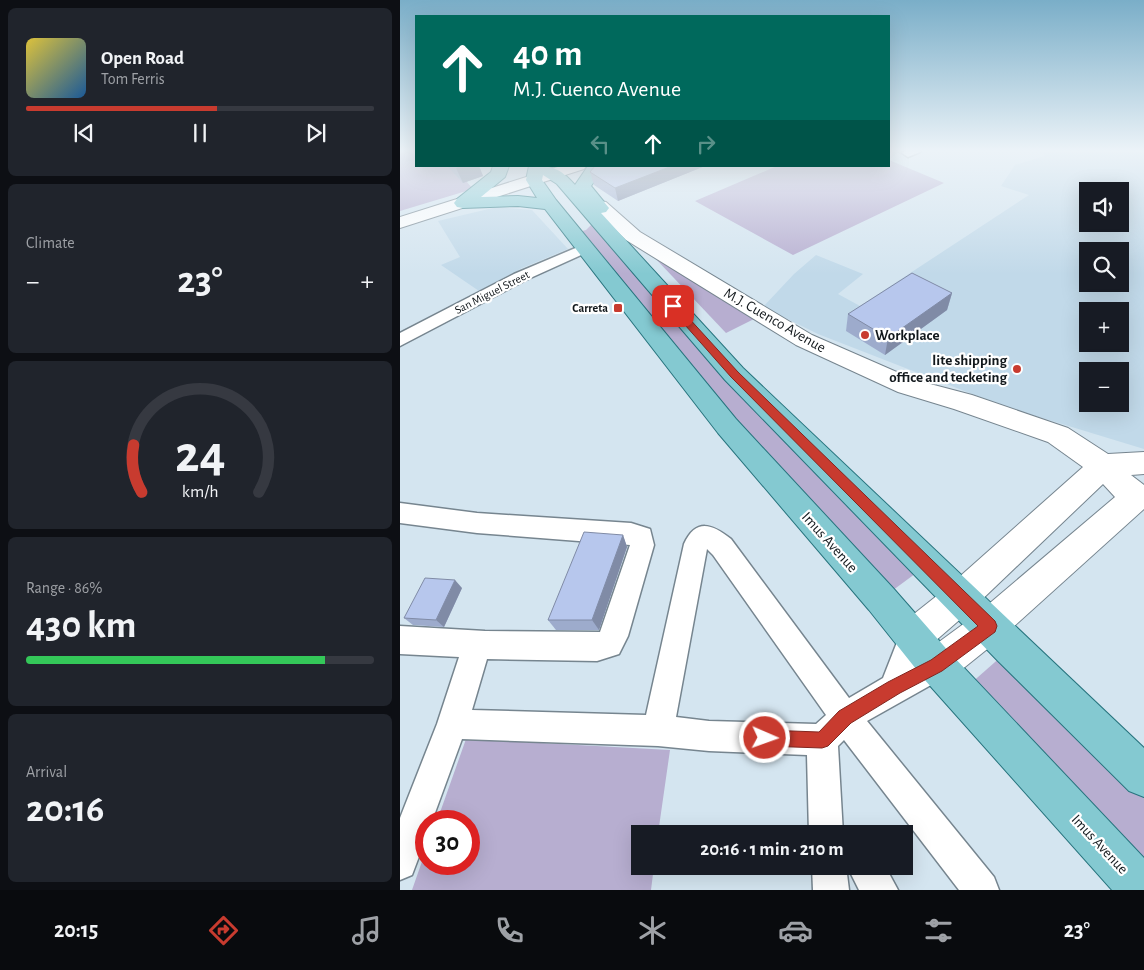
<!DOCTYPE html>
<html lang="en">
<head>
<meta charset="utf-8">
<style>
  :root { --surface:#171b24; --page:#20242c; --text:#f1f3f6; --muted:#9ea1a6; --line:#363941; --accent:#c83b2f }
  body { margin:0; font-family:"Alegreya Sans",sans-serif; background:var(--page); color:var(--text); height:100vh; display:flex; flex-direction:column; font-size:19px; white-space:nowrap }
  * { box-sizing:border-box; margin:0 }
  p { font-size:16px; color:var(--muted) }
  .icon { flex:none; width:28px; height:28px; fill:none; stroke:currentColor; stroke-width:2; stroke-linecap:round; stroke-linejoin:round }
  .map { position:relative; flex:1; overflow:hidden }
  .drawer { display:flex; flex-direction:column; gap:8px; padding:8px; background:#0d0f14; width:400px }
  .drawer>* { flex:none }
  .banner { position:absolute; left:15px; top:15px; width:475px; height:152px; border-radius:0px; box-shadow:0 5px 20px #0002; background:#00695c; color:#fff; overflow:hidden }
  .fabs { position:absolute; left:679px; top:182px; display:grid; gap:10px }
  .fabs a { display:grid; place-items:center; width:50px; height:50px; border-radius:0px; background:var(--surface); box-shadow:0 5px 20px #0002; font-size:25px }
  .speed { position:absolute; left:15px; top:810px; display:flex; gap:10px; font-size:25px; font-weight:700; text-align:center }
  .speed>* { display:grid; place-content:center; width:65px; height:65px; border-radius:50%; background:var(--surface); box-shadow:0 5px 20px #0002; line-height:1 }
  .speed .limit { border:8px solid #d22; background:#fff; color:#111 }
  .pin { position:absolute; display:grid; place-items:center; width:42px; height:42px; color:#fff; margin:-21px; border-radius:10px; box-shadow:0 2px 8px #0006 }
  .me { position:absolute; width:55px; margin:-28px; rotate:92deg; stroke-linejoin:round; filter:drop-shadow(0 0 4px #0008) }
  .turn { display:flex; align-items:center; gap:18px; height:105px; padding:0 15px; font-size:22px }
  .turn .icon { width:65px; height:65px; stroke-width:2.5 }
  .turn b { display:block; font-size:35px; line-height:42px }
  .lanes { display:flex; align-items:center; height:48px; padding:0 15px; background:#0003; justify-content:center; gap:25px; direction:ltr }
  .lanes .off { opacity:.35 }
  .big { font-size:38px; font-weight:700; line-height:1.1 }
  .drawer .card { flex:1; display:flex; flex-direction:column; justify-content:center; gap:8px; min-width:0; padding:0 18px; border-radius:8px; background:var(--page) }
  .drawer .dial { align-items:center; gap:0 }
  .dial svg { height:130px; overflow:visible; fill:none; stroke:var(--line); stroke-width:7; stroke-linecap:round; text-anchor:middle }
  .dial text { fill:var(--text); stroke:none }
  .song { display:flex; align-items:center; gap:15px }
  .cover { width:60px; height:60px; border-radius:8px; background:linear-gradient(135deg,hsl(50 70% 55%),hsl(210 70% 35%)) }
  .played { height:5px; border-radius:2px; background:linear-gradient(90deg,var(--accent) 55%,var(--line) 55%) }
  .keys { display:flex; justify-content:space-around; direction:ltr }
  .heat { display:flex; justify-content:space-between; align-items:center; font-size:28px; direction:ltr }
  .charge { height:8px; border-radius:4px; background:linear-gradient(90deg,#34c759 86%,var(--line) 0) }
  .trip { position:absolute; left:231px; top:825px; width:282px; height:50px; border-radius:0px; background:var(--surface); box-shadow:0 5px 20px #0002; font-weight:700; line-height:50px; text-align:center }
  .menu { display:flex; height:80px; justify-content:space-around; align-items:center; background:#090b0e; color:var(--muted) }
  .menu .icon { width:35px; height:35px }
  .menu .current { color:var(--accent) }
  .menu b { font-size:22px; color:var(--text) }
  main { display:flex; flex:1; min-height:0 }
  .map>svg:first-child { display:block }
  .built { fill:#c1d9e9; fill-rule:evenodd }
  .green { fill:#b7aed0 }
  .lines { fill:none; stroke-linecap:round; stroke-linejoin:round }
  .minor-casing { stroke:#76858f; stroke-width:3 }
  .secondary-casing { stroke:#76858f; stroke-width:2 }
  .primary-casing { stroke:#27747e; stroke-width:2 }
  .minor { fill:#fff; fill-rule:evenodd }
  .secondary { fill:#fff; fill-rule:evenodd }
  .primary { fill:#84c9d1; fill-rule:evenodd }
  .wall { fill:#9dabcc }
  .shaded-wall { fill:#808ba6 }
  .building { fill:#b7c7ed; stroke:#808ba6 }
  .route { fill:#c83b2f; stroke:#82261f }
  .poi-dot { fill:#c83b2f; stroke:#fff; stroke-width:2 }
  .labels { text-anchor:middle; stroke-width:4.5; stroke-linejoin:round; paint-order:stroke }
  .far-street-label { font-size:12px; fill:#12181c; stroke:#fff }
  .far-poi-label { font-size:12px; font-weight:bold; fill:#12181c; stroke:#fff; text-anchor:end }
  .street-label { font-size:15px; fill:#12181c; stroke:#fff }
  .poi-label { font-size:15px; font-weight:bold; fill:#12181c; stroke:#fff; text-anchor:start }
</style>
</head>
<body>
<main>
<section class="drawer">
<div class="card">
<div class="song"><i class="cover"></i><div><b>Open Road</b><p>Tom Ferris</p></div></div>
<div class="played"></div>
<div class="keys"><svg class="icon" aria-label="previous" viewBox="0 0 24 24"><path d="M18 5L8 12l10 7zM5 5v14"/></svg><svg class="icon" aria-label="pause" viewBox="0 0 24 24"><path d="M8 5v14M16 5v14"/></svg><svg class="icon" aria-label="next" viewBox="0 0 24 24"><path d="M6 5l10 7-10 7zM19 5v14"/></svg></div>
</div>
<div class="card"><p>Climate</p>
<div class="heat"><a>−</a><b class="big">23°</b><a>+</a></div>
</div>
<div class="card dial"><svg viewBox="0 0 100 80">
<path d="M14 69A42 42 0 1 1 86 69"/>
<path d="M14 69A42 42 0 0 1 9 40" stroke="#c83b2f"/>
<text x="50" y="56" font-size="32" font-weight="700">24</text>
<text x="50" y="72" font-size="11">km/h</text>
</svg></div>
<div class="card"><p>Range · 86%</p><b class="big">430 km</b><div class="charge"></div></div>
<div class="card"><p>Arrival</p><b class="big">20:16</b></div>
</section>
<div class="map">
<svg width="744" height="890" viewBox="0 0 744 890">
  <rect width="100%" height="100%" fill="#d4e5f0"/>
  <!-- built -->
  <g class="built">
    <path d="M641,150H744V449L603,406L418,334L363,307L394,274L416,255L463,274L438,294L460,306L629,195L601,186L615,165L645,156ZM688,191H720V224H688ZM688,251H720V284H688ZM688,311H720V344H688ZM688,371H720V404H688Z"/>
    <path d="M97,207L132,210L168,249L122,268L79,291L41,265L60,257L38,221Z"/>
  </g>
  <!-- green -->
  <g class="green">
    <path d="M0,150H16V166H53L73,189L0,211Z"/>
    <path d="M489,160L544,183L393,255L295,201L377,166H489Z"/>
    <path d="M198,218L527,565L481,599L174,233L186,230Z"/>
    <path d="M237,239L251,248L354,319L326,333Z"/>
    <path d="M611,648L744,777V890L561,692Z"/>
    <path d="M66,739L270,750L258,834H240V866H254L251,890H12L26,850V864H69V821H37Z"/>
  </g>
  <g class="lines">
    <defs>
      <g id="minor">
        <path d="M506,150H522L520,152L508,157L502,153Z"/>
        <path d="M185,244L190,245L192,248L190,251L126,280L0,346V333L114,274Z"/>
        <path d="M0,503L77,513L231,523L250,529L254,545L228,636L219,654L197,661L87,659L72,710L246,715L284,544C296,518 312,524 331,539L449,698L483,678L503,627L513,623L523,627L527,637L518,660L537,652L547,656L551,666L547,676L467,721L594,877L599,890H559L444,740L438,746L443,834H409L407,755L309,751L258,746L62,739L32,821H26V838L12,875L0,880V818L37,724L59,657L0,654V626L85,631L200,632L230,545L77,533L0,523ZM307,549L313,555L426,715L416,724L309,721L276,717Z"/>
        <path d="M412,866H446L449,890H413Z"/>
        <path d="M447,866H485L498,890H459Z"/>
      </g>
      <g id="secondary">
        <path d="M161,166H186L184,169L0,228V217Z"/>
        <path d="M200,201L206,202L240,232L412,335L515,380L572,395L668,428L708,454L744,452V474L731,475L744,485V509L601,638L550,679L537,684L524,679L519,666L524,653L577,614L715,497L703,484L572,609L526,649L513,655L500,649L495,637L500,625L548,587L683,467L648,442L554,409L498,392L396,345L226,240L191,206L194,202Z"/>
      </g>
      <path id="primary" d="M93,166H109L105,177L81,197L118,196L137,198L126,180L129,166C152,166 159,167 175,185L188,166H205L191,186L209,208L206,212L201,213L343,368L744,748V797L729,791L598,661L325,380L157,184L143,175L142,180L156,200L336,419L493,588L550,653L744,858V890H712L524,679L469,610L318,433L145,209L118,206L63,208L57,207L54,203L57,199L91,172Z"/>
    </defs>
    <!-- minor casing -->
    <use href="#minor" class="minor-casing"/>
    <!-- secondary casing -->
    <use href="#secondary" class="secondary-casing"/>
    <!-- primary casing -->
    <use href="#primary" class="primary-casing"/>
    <!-- minor -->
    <use href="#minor" class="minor"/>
    <!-- secondary -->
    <use href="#secondary" class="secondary"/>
    <!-- primary -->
    <use href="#primary" class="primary"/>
  </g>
  <!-- wall -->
  <g class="wall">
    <path d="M47,166H79L83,176L63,183Z"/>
    <path d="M195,166H305L218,201L194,185L190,172Z"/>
    <path d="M552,293L547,310L485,355L446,331L448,314Z"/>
    <path d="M223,535L227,547L199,630H156L148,620Z"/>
    <path d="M62,588L44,627L13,625L4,618Z"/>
  </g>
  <!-- shaded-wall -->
  <g class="shaded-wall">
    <path d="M60,166H79L83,176L63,183L56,168Z"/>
    <path d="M272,166H305L218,201L215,188Z"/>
    <path d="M552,293L547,310L485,355L488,338Z"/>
    <path d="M223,535L227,547L199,630L192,620Z"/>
    <path d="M55,580L62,588L44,627L36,620Z"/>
  </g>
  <!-- building -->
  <g class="building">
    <path d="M195,166H272L215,188L190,172Z"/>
    <path d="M512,273L552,293L488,338L448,314Z"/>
    <path d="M184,532L223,535L192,620H148Z"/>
    <path d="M25,578L55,580L36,620L4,618Z"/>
  </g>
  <!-- sky -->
  <linearGradient id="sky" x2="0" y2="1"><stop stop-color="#7aaec8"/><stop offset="0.55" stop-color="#ecf3f8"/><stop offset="1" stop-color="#ecf3f8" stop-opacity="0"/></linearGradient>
  <rect width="744" height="274" fill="url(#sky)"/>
  <!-- route -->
  <path class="route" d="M270,304H276L338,372L595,621L597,626L595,632L542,671L500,693L451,723L428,746L422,748L365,746L359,744L357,738L359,732L365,730L419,732L439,711L488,682L531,660L578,626L331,377L270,308Z"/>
  <!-- markers -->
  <g class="poi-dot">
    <rect x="213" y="303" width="10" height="10" rx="2.5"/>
    <circle cx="465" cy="335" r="5"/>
    <circle cx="617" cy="369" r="5"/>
  </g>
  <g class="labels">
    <!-- far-street labels -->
    <g class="far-street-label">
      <text transform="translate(92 292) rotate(-27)" y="4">San Miguel Street</text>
    </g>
    <!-- far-poi labels -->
    <g class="far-poi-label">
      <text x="208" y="312">Carreta</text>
    </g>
    <!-- street labels -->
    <g class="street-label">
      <text transform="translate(375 320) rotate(30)" y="5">M.J. Cuenco Avenue</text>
      <text transform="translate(430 542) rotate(48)" y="5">Imus Avenue</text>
      <text transform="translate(700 844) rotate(47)" y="5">Imus Avenue</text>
    </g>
    <!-- poi labels -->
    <g class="poi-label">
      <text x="475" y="340">Workplace</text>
      <text x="607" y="365" text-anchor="end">lite shipping<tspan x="607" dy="17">office and tecketing</tspan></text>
    </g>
  </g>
</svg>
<div class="fabs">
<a><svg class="icon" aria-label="sound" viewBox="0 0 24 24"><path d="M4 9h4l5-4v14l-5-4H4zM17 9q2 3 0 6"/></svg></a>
<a><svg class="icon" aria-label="search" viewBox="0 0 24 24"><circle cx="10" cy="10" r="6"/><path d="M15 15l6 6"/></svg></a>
<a>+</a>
<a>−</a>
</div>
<div class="speed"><div class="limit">30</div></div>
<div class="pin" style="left:273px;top:306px;background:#d93025"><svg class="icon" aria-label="arrive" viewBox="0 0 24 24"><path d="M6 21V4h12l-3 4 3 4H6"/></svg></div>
<svg class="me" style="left:365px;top:738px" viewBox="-20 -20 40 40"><circle r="17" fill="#c83b2f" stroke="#fff" stroke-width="3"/><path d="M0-11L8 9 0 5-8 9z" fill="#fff"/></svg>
<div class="trip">20:16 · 1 min · 210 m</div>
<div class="banner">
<div class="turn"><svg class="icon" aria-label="ahead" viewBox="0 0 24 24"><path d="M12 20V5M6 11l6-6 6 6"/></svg><div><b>40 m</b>M.J. Cuenco Avenue</div></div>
<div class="lanes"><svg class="icon off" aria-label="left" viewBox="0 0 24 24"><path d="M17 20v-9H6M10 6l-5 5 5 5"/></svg><svg class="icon" aria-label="ahead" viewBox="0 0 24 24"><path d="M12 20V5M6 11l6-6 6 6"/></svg><svg class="icon off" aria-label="right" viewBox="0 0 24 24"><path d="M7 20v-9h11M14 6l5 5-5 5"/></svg></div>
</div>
</div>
</main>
<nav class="menu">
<b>20:15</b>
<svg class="icon current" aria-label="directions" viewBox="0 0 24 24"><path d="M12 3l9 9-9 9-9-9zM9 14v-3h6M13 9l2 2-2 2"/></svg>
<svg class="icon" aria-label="music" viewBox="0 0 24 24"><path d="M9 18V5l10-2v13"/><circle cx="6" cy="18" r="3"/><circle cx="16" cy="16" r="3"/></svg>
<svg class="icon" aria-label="phone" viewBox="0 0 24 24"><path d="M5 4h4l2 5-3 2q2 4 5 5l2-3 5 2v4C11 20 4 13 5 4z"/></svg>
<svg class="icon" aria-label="climate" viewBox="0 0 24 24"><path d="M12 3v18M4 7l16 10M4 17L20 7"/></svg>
<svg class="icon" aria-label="car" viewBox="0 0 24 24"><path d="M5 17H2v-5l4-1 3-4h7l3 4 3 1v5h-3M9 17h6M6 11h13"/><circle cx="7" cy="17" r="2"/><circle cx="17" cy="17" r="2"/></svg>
<svg class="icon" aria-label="filters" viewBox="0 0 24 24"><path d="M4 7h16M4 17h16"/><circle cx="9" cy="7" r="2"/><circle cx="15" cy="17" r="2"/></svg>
<b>23°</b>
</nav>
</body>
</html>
